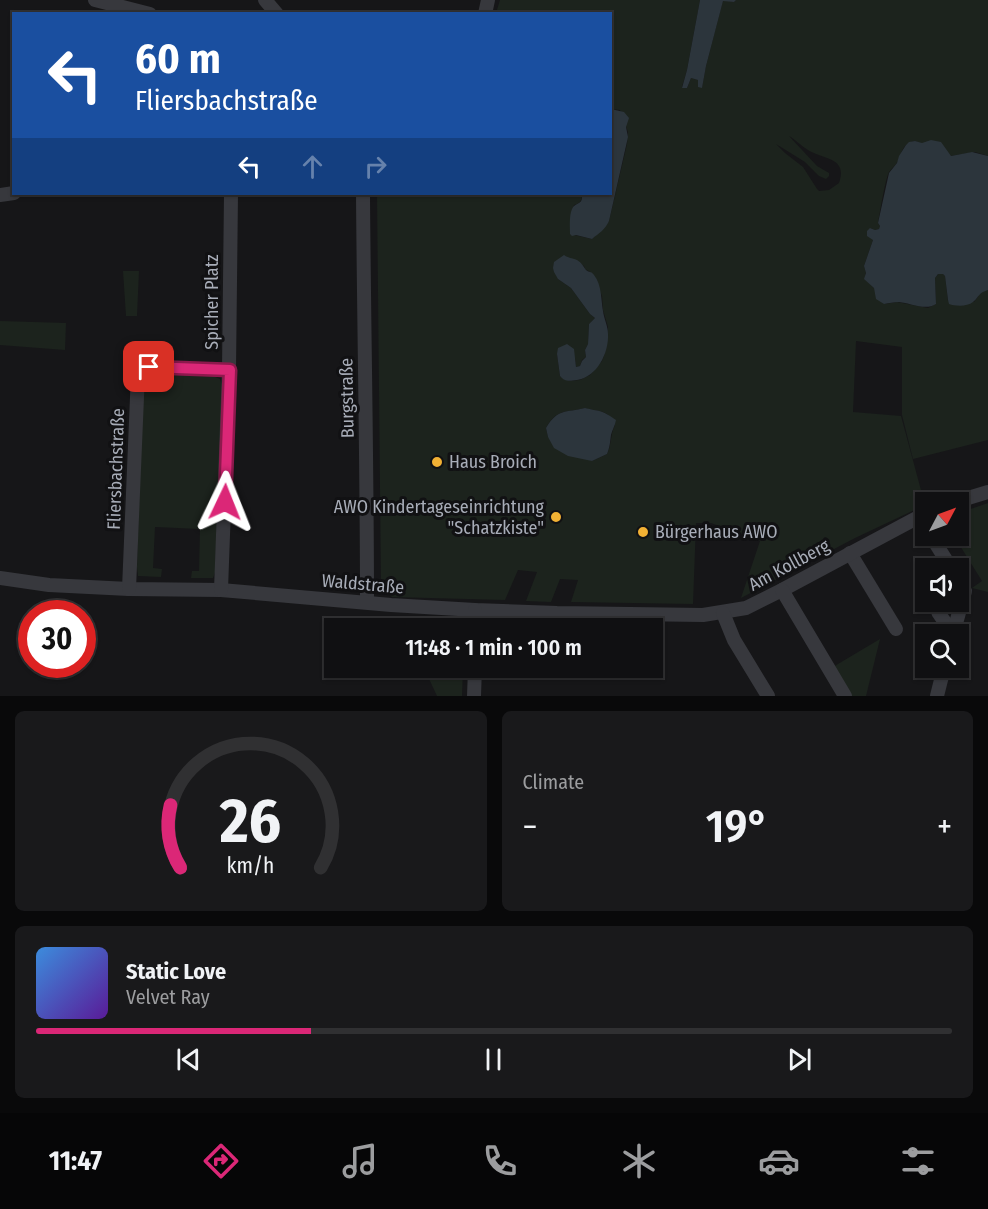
<!DOCTYPE html>
<html lang="en">
<head>
<meta charset="utf-8">
<style>
  :root { --surface:#101012; --page:#19191b; --text:#f1f3f6; --muted:#9c9d9f; --line:#303032; --accent:#db2777 }
  body { margin:0; font-family:"Fira Sans Condensed",sans-serif; background:var(--page); color:var(--text); height:100vh; display:flex; flex-direction:column; font-size:22px; white-space:nowrap }
  * { box-sizing:border-box; margin:0 }
  p { font-size:20px; color:var(--muted) }
  .icon { flex:none; width:33px; height:33px; fill:none; stroke:currentColor; stroke-width:2; stroke-linecap:round; stroke-linejoin:round }
  .map { position:relative; height:696px; overflow:hidden }
  .details { display:flex; flex-direction:column; gap:15px; padding:15px; background:#09090a; flex:1 }
  .details>* { flex:none }
  .top-card { position:absolute; left:12px; top:12px; width:600px; height:183px; border-radius:0px; box-shadow:0 2px 4px #0004,0 0 0 2px var(--line); background:#1a4fa0; color:#fff; overflow:hidden }
  .needle { width:39px; rotate:49deg }
  .tools { position:absolute; left:915px; top:492px; display:grid; gap:12px }
  .tools a { display:grid; place-items:center; width:54px; height:54px; border-radius:0px; background:var(--surface); box-shadow:0 2px 4px #0004,0 0 0 2px var(--line); font-size:30px }
  .speed { position:absolute; left:18px; top:600px; display:flex; gap:12px; font-size:30px; font-weight:700; text-align:center }
  .speed>* { display:grid; place-content:center; width:78px; height:78px; border-radius:50%; background:var(--surface); box-shadow:0 2px 4px #0004,0 0 0 2px var(--line); line-height:1 }
  .speed .limit { border:9px solid #d22; background:#fff; color:#111 }
  .pin { position:absolute; display:grid; place-items:center; width:51px; height:51px; color:#fff; margin:-26px; border-radius:12px; box-shadow:0 3px 9px #0006 }
  .me { position:absolute; width:66px; margin:-33px; rotate:2deg; stroke-linejoin:round; filter:drop-shadow(0 0 4px #0008) }
  .turn { display:flex; align-items:center; gap:21px; height:126px; padding:0 24px; font-size:27px }
  .turn .icon { width:78px; height:78px; stroke-width:2.5 }
  .turn b { display:block; font-size:42px; line-height:51px }
  .lanes { display:flex; align-items:center; height:57px; padding:0 24px; background:#0003; justify-content:center; gap:30px; direction:ltr }
  .lanes .off { opacity:.35 }
  .big { font-size:45px; font-weight:600; line-height:1.1 }
  .details .tile { flex:1; display:flex; flex-direction:column; justify-content:center; gap:9px; min-width:0; padding:0 21px; border-radius:9px; background:var(--page) }
  .details .dial { align-items:center; gap:0 }
  .dial svg { height:156px; overflow:visible; fill:none; stroke:var(--line); stroke-width:7; stroke-linecap:round; text-anchor:middle }
  .dial text { fill:var(--text); stroke:none }
  .song { display:flex; align-items:center; gap:18px }
  .cover { width:72px; height:72px; border-radius:9px; background:linear-gradient(135deg,hsl(210 70% 55%),hsl(270 70% 35%)) }
  .played { height:6px; border-radius:3px; background:linear-gradient(90deg,var(--accent) 30%,var(--line) 30%) }
  .keys { display:flex; justify-content:space-around; direction:ltr }
  .heat { display:flex; justify-content:space-between; align-items:center; font-size:33px; direction:ltr }
  .details .tiles { flex:1; display:grid; gap:15px; grid-template-columns:1fr 1fr }
  .tile:last-child { grid-column:span 2 }
  .trip { position:absolute; left:324px; top:618px; width:339px; height:60px; border-radius:0px; background:var(--surface); box-shadow:0 2px 4px #0004,0 0 0 2px var(--line); font-weight:600; line-height:60px; text-align:center }
  .menu { display:flex; height:96px; justify-content:space-around; align-items:center; background:#060607; color:var(--muted) }
  .menu .icon { width:42px; height:42px }
  .menu .on { color:var(--accent) }
  .menu b { font-size:27px; color:var(--text) }
  .map>svg:first-child { display:block }
  .green { fill:#1c231d; fill-rule:evenodd }
  .water { fill:#2c353c }
  .lines { fill:none; stroke-linecap:round; stroke-linejoin:round }
  .street { stroke:#37383d; stroke-width:14 }
  .route-casing { stroke:#8e194d; stroke-width:15 }
  .route { stroke:#db2777; stroke-width:10 }
  .poi-dot { fill:#f2b134; stroke:#111113; stroke-width:2 }
  .labels { text-anchor:middle; stroke-width:6; stroke-linejoin:round; paint-order:stroke }
  .street-label { font-size:18px; fill:#a8adb8; stroke:#111113 }
  .poi-label { font-size:18px; fill:#a8adb8; stroke:#111113; text-anchor:start }
</style>
</head>
<body>
<div class="map">
<svg width="988" height="696" viewBox="0 0 988 696">
  <rect width="100%" height="100%" fill="#161618"/>
  <!-- green -->
  <g class="green">
    <path d="M500,0H700L687,70L682,87L687,88L691,78L698,80V87H702L706,66L723,0L734,2L736,0H988V156L975,152L950,156L947,152L915,141C904,142 902,151 898,161C896,165 892,168 889,172C885,180 880,212 878,223L880,226L879,229L875,230L870,228L873,240L864,266L866,272L865,279L874,288L884,304L897,302L928,308L936,304L935,278L938,274H943L945,276L948,301L974,302L981,292L988,290V440L913,459L902,415V347L856,341L853,412L901,416L925,505L855,538L741,598L760,541L711,523H696L693,604L571,602L578,580L560,579L551,602L526,601L537,572L518,570L505,600L392,597L386,592L381,585L377,194H582C582,200 581,203 574,205L571,218L570,234L592,239L609,221L627,144L628,132L620,110L611,109L610,14L496,13ZM789,136C795,139 801,146 808,150C824,160 848,157 839,183L829,190L819,191L817,189L803,167L785,153L776,144L805,162L819,176L826,179L829,176V173L817,166ZM565,256L584,266L585,269L592,273L602,296L603,310L608,327L604,356L602,361L590,375L580,380L569,381L560,376L557,354L575,358L576,367L580,366L582,360L586,357L585,350L588,344L589,324L595,318L590,314L571,288L558,279ZM585,408C598,412 609,409 615,425C610,435 612,444 607,454L592,461L548,437L546,428C557,408 566,413 585,408Z"/>
    <path d="M123,271H139L137,316H126Z"/>
    <path d="M0,321L66,323L65,350L0,345Z"/>
    <path d="M150,373L213,376L220,379L222,385L215,572L213,578H191L192,571H199L200,529L155,527L153,568L162,569L161,577L138,576L137,567L143,381L145,375Z"/>
    <path d="M988,503V592L972,588L982,581L954,536H958L959,513Z"/>
    <path d="M401,617L447,618L456,621L462,628H405Z"/>
    <path d="M880,639L866,696H850L833,667Z"/>
    <path d="M424,668H463L462,696H437Z"/>
  </g>
  <!-- water -->
  <g class="water">
    <path d="M700,0H736L734,2L723,1L706,66L702,88L698,87V80L691,78L687,88H682L687,70Z"/>
    <path d="M611,109L624,112L629,118L626,127L628,137L609,221C605,230 599,233 592,239L576,235L572,236L570,234C570,226 569,216 572,209C576,201 583,206 582,194H610Z"/>
    <path d="M931,140L941,142L951,156L972,152L988,156V290C978,293 980,296 973,302C967,307 955,306 949,304L948,300L945,276L943,274H938L935,278L936,304C926,311 910,303 899,302C894,302 889,303 884,304L876,299L874,288L864,279L866,273L864,266L873,240L867,236V231L870,228L875,230L879,229L880,226L878,223L889,173L897,163L899,156L906,145L909,142L915,141L922,143Z"/>
    <path d="M564,255C568,258 572,258 577,260C582,263 583,266 586,270C592,274 590,270 594,275C602,285 601,300 603,311C604,319 608,326 608,334C609,353 597,377 577,380C569,381 565,382 560,376L557,354L558,348L567,344L574,349L576,367L580,366L582,361L586,357L585,350L588,344L589,324L595,318L590,314L571,288L558,279L554,272L553,268L554,262Z"/>
    <path d="M585,408C588,409 591,409 594,410C603,411 609,415 616,420C615,426 612,430 611,435C610,442 610,447 607,454L592,461L568,456L554,448L548,437L546,428C558,408 565,413 585,408Z"/>
  </g>
  <g class="lines">
    <!-- street -->
    <g class="street">
      <path d="M95,0L150,14"/>
      <path d="M265,0L277,14"/>
      <path d="M485,14L488,0"/>
      <path d="M363,194C364,330 367,466 367,602"/>
      <path d="M0,195L14,193"/>
      <path d="M955,502L988,492"/>
      <path d="M931,536L951,568"/>
      <path d="M850,553L896,629"/>
      <path d="M0,578L49,585L129,589L221,590L391,605L475,610L557,613L703,615L746,608L782,590L926,513"/>
      <path d="M129,589L138,373L140,370L149,367L229,370"/>
      <path d="M221,590L229,370L231,194"/>
      <path d="M782,590L845,696"/>
      <path d="M952,602L938,612L953,634"/>
      <path d="M723,613L734,640L768,696"/>
      <path d="M475,628V610"/>
      <path d="M953,634L965,591L958,580"/>
      <path d="M474,696L475,668"/>
      <path d="M937,696L944,668"/>
    </g>
  </g>
  <g class="lines">
    <defs>
      <path id="route" d="M149,367L230,370L225,502"/>
    </defs>
    <!-- route casing -->
    <use href="#route" class="route-casing"/>
    <!-- route -->
    <use href="#route" class="route"/>
  </g>
  <!-- markers -->
  <g class="poi-dot">
    <circle cx="437" cy="462" r="6"/>
    <circle cx="556" cy="517" r="6"/>
    <circle cx="643" cy="532" r="6"/>
  </g>
  <g class="labels">
    <!-- street labels -->
    <g class="street-label">
      <text transform="translate(212 302) rotate(-90)" y="6">Spicher Platz</text>
      <text transform="translate(347 398) rotate(-91)" y="6">Burgstraße</text>
      <text transform="translate(116 469) rotate(-88)" y="6">Fliersbachstraße</text>
      <text transform="translate(789 565) rotate(-28)" y="6">Am Kollberg</text>
      <text transform="translate(363 584) rotate(5)" y="6">Waldstraße</text>
    </g>
    <!-- poi labels -->
    <g class="poi-label">
      <text x="449" y="468">Haus Broich</text>
      <text x="544" y="513" text-anchor="end">AWO Kindertageseinrichtung<tspan x="544" dy="21">"Schatzkiste"</tspan></text>
      <text x="655" y="538">Bürgerhaus AWO</text>
    </g>
  </g>
</svg>
<div class="tools">
<a><svg class="needle" viewBox="-14 -14 28 28"><path d="M0-13l5 13h-10z" fill="#e53935"/><path d="M0 13l5-13h-10z" fill="#9c9d9f"/></svg></a>
<a><svg class="icon" aria-label="sound" viewBox="0 0 24 24"><path d="M4 9h4l5-4v14l-5-4H4zM17 9q2 3 0 6"/></svg></a>
<a><svg class="icon" aria-label="search" viewBox="0 0 24 24"><circle cx="10" cy="10" r="6"/><path d="M15 15l6 6"/></svg></a>
</div>
<div class="speed"><div class="limit">30</div></div>
<div class="pin" style="left:149px;top:367px;background:#d93025"><svg class="icon" aria-label="arrive" viewBox="0 0 24 24"><path d="M6 21V4h12l-3 4 3 4H6"/></svg></div>
<svg class="me" style="left:225px;top:502px" viewBox="-20 -20 40 40"><path d="M0-17L14 15 0 8-14 15z" fill="#db2777" stroke="#fff" stroke-width="4"/></svg>
<div class="trip">11:48 · 1 min · 100 m</div>
<div class="top-card">
<div class="turn"><svg class="icon" aria-label="left" viewBox="0 0 24 24"><path d="M17 20v-9H6M10 6l-5 5 5 5"/></svg><div><b>60 m</b>Fliersbachstraße</div></div>
<div class="lanes"><svg class="icon" aria-label="left" viewBox="0 0 24 24"><path d="M17 20v-9H6M10 6l-5 5 5 5"/></svg><svg class="icon off" aria-label="ahead" viewBox="0 0 24 24"><path d="M12 20V5M6 11l6-6 6 6"/></svg><svg class="icon off" aria-label="right" viewBox="0 0 24 24"><path d="M7 20v-9h11M14 6l5 5-5 5"/></svg></div>
</div>
</div>
<section class="details">
<div class="tiles">
<div class="tile dial"><svg viewBox="0 0 100 80">
<path d="M14 69A42 42 0 1 1 86 69"/>
<path d="M14 69A42 42 0 0 1 9 37" stroke="#db2777"/>
<text x="50" y="56" font-size="32" font-weight="700">26</text>
<text x="50" y="72" font-size="11">km/h</text>
</svg></div>
<div class="tile"><p>Climate</p>
<div class="heat"><a>−</a><b class="big">19°</b><a>+</a></div>
</div>
<div class="tile">
<div class="song"><i class="cover"></i><div><b>Static Love</b><p>Velvet Ray</p></div></div>
<div class="played"></div>
<div class="keys"><svg class="icon" aria-label="previous" viewBox="0 0 24 24"><path d="M18 5L8 12l10 7zM5 5v14"/></svg><svg class="icon" aria-label="pause" viewBox="0 0 24 24"><path d="M8 5v14M16 5v14"/></svg><svg class="icon" aria-label="next" viewBox="0 0 24 24"><path d="M6 5l10 7-10 7zM19 5v14"/></svg></div>
</div>
</div>
</section>
<nav class="menu">
<b>11:47</b>
<svg class="icon on" aria-label="directions" viewBox="0 0 24 24"><path d="M12 3l9 9-9 9-9-9zM9 14v-3h6M13 9l2 2-2 2"/></svg>
<svg class="icon" aria-label="music" viewBox="0 0 24 24"><path d="M9 18V5l10-2v13"/><circle cx="6" cy="18" r="3"/><circle cx="16" cy="16" r="3"/></svg>
<svg class="icon" aria-label="phone" viewBox="0 0 24 24"><path d="M5 4h4l2 5-3 2q2 4 5 5l2-3 5 2v4C11 20 4 13 5 4z"/></svg>
<svg class="icon" aria-label="climate" viewBox="0 0 24 24"><path d="M12 3v18M4 7l16 10M4 17L20 7"/></svg>
<svg class="icon" aria-label="car" viewBox="0 0 24 24"><path d="M5 17H2v-5l4-1 3-4h7l3 4 3 1v5h-3M9 17h6M6 11h13"/><circle cx="7" cy="17" r="2"/><circle cx="17" cy="17" r="2"/></svg>
<svg class="icon" aria-label="filters" viewBox="0 0 24 24"><path d="M4 7h16M4 17h16"/><circle cx="9" cy="7" r="2"/><circle cx="15" cy="17" r="2"/></svg>
</nav>
</body>
</html>
